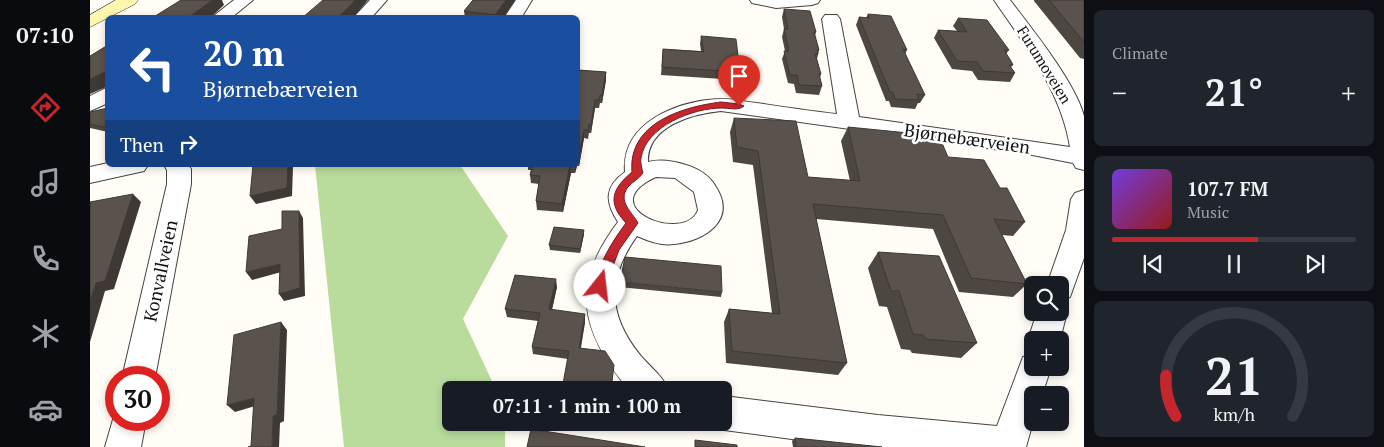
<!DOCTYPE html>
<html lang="en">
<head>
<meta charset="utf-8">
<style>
  :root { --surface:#171b24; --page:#20242c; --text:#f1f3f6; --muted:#9ea1a6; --line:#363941; --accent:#c4262e }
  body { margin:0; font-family:"PT Serif",serif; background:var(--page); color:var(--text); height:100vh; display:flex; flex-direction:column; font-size:19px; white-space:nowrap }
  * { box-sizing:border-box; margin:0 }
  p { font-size:16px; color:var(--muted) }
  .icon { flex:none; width:28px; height:28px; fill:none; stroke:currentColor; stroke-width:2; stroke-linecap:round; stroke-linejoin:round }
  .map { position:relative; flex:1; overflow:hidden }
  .drawer { display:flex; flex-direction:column; gap:10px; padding:10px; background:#0d0f14; width:300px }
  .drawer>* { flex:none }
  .top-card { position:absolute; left:15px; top:15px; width:475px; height:152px; border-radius:8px; box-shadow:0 2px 8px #0003; background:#1a4fa0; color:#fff; overflow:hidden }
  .tools { position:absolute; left:934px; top:276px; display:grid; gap:10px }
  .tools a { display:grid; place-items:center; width:45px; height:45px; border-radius:8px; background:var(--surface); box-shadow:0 2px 8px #0003; font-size:25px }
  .speed { position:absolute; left:15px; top:366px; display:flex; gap:10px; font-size:25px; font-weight:700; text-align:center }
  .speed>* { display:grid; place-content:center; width:65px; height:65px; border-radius:50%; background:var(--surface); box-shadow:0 2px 8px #0003; line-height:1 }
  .speed .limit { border:8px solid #d22; background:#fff; color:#111 }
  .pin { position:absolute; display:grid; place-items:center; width:42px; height:42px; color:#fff; margin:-51px -21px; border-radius:50% 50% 50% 0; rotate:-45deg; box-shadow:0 0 5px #0007 }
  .pin .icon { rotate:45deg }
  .me { position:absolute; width:55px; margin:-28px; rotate:16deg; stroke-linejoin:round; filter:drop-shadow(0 0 4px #0008) }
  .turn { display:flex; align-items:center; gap:18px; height:105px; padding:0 15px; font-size:22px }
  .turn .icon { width:65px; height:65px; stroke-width:2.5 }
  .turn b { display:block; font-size:35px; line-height:42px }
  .then { display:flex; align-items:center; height:48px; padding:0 15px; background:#0003; gap:10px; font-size:19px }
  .big { font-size:38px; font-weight:700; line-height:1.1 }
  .drawer .tile { flex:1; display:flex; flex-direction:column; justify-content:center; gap:8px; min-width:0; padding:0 18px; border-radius:8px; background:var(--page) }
  .drawer .dial { align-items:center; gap:0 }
  .dial svg { height:130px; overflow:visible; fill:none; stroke:var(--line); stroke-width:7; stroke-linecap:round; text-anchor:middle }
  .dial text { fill:var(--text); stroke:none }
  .song { display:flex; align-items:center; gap:15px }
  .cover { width:60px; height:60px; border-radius:8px; background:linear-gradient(135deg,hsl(260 70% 55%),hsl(0 70% 35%)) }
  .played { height:5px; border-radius:2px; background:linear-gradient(90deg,var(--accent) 60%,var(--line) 60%) }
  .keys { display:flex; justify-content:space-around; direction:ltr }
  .heat { display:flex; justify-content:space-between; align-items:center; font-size:28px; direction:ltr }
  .trip { position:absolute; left:352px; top:381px; width:290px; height:50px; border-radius:8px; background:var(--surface); box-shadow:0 2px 8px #0003; font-weight:700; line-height:50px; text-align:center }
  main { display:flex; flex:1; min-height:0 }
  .dock { display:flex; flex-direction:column; width:90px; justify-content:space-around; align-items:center; background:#090b0e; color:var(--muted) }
  .dock .icon { width:35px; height:35px }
  .dock .selected { color:var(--accent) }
  .dock b { font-size:22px; color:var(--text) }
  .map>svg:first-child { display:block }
  .forest { fill:#b9dc9c }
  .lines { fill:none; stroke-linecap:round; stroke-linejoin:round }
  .minor-casing { stroke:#444; stroke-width:2 }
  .secondary-casing { stroke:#333; stroke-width:1 }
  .minor { fill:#fff; fill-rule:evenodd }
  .secondary { fill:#fff6b0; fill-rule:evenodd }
  .wall { fill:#4d4742 }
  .shaded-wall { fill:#3f3936 }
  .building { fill:#5a524d; stroke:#3f3936 }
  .route { fill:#c4262e; stroke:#7f191e }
  .labels { text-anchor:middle; stroke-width:5; stroke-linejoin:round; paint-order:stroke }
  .far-street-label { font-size:15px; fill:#111; stroke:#fff }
  .street-label { font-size:18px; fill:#111; stroke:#fff }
</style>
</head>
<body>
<main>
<nav class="dock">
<b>07:10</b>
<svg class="icon selected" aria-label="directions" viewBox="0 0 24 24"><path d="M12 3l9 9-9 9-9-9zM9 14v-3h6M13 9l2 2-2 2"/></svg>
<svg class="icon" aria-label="music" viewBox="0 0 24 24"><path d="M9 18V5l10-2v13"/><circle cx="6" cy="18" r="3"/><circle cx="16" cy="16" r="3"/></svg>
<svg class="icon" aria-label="phone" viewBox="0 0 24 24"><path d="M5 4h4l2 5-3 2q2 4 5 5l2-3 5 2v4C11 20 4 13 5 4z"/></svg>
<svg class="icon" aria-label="climate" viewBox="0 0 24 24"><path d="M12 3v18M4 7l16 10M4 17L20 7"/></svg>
<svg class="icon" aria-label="car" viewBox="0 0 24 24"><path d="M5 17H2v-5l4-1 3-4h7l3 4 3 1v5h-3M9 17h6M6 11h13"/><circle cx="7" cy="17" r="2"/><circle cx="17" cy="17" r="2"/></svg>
</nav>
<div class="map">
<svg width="994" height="447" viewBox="0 0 994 447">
  <rect width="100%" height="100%" fill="#fffdf5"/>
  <!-- forest -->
  <path class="forest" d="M225,165H370L418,236L373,319L406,390H361V422L415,423V447H254Z"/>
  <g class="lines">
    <defs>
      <g id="minor">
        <path d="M144,0H163L141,18H121Z"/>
        <path d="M280,0H297L281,18H263Z"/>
        <path d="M426,0H442L431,18H414Z"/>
        <path d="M660,0H730L728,3L722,5L686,8L662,3Z"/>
        <path d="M904,0H920C942,29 985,82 994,116C994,132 994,154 994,170L986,168L983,163L932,153L631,111C602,114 557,126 558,162C570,159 584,161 596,165C609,169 619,175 626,187C647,220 615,241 584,244C572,246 558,241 547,236C517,278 517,314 550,355C560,367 572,375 579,390H539C490,331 480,285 528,222C515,202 514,187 535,172C531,122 588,101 629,99C642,98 655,102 667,103C694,107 720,111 747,114L732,19L735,15H747L750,19L769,117L980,147C971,91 935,45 904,0ZM566,177L585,178L604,192L608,210C595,245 500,207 566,177Z"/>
        <path d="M18,87V103L0,111V96Z"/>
        <path d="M18,163V165H58L54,171L0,183V167Z"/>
        <path d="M74,165H98L101,169V184L65,378H32L77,184V170Z"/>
        <path d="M994,190V258L980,297L970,301V285H957L976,230L981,199L985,193Z"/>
        <path d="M970,302L977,312L970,340H942V349L938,340L947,312H970Z"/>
        <path d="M942,354V368H961L952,395H942L943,422L936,447H761L634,430L621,422H634V396L788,415L907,426L933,357Z"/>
        <path d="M26,409V420H56L51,447H15Z"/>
      </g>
      <path id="secondary" d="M26,0H48L45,4L0,27V15Z"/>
    </defs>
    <!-- minor casing -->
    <use href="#minor" class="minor-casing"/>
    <!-- secondary casing -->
    <use href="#secondary" class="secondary-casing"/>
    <!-- minor -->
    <use href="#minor" class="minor"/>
    <!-- secondary -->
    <use href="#secondary" class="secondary"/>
  </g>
  <!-- wall -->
  <g class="wall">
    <path d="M383,0H425L413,18H375L374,11Z"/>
    <path d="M944,0H994V59L990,58L944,1Z"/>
    <path d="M694,9L726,32L725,36L729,50L727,59L731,74L730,78L732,86L729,95L706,93L704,84L698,83L692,59L695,51L692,37L694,29L692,17Z"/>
    <path d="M778,14L817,50L815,54L835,95L830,103H828L825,109L801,107L799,101H796L766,25L769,17L776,18Z"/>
    <path d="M868,18L919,50L916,54L923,65L921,67L925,73L920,82L888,80L882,71L862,69L844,38L848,30L867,31L863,26Z"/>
    <path d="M611,36L650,72L648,80L571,75L573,49L611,51L610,44Z"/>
    <path d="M488,70L516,72V80L512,103H510L509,108H505L501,133H499L498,139L494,138L489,166H487L485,173H481L473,212L447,210L446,201L449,184L441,183L440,175L441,170H438V165H488Z"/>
    <path d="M18,108V132L0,128V112Z"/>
    <path d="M644,118L718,177L760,181L751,141L758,127L858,157L910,188L935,222L923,236L912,235L937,284L923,297L869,292L843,229L726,219L757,363L748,375L636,363L634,322L639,309L682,313L663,165L643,162L640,132Z"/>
    <path d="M494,230V234L490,253L460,250L459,245Z"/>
    <path d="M788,252L887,343L871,358L822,353L820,350L811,349L797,307L789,306L778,268Z"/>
    <path d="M530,282L632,292L631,297L529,287Z"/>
    <path d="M467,287L462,310L495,322L491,348L521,390H472L478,359L443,354L442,347L448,321L417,317L415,309Z"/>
    <path d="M705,438L792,447H703L702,441Z"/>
  </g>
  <!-- shaded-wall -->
  <g class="shaded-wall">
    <path d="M122,0H132L134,5L120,18H97Z"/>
    <path d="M265,0H278L263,18H247Z"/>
    <path d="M416,0H425L413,18H406L405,15Z"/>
    <path d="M18,70V86L0,94V79Z"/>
    <path d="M516,72V80L512,103V95Z"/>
    <path d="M505,100V108L501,133V125Z"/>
    <path d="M494,130V138L489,166L488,158Z"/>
    <path d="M198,165H202L203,167L202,196L166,204L160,196Z"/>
    <path d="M480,165L481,173L473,212L472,204Z"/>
    <path d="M485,165H487V166L485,173Z"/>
    <path d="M43,194L51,202L24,289L15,291L0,342V301L6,283Z"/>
    <path d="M209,211L213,218L215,296L194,301L189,294Z"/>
    <path d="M494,230V234L490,253V249Z"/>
    <path d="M190,264L195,271L162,280L156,272Z"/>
    <path d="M466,279L467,287L460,317L459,309Z"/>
    <path d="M495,314V322L489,356V348Z"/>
    <path d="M191,322L197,330L194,421L190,423L189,447H182L183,416Z"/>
    <path d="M164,398L172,404L145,412L137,405Z"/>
  </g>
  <!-- building -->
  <g class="building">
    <path d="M91,0H122L113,7L97,18H62Z"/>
    <path d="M233,0H265L258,8L247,18H212Z"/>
    <path d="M383,0H416L405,15L374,11Z"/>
    <path d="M959,0H994V42Z"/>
    <path d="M694,9L720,11L726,32H724L729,50H727L728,54H725L731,74H729L732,86L709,85L707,75H700L694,51H699L694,29H698Z"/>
    <path d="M778,14L801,16L817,50L813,49L835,95L827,94L829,100L805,99L803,92H800L769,17L779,18Z"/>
    <path d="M868,18L897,20L919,50H914L921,61L923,65H919L925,73L893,71L887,62L867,61L848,30L877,32Z"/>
    <path d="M611,36L646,39L650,72L572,67L573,49L614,52Z"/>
    <path d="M18,45V70L11,74L0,79V56Z"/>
    <path d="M488,70L516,72L512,95H510L509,100H505L501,125L499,124L498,130H494L488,158Z"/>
    <path d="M18,108V128L0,124V112Z"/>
    <path d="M644,118L706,121L718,177L770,181L758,127L849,136L858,157L894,160L910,188H917L935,222L904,219L937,284L881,278L853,215L723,204L757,363L642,351L639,309L690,314L668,151L647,147Z"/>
    <path d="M163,165H198L197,188L160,196Z"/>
    <path d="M443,165H480L472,204L446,201L450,176L440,175Z"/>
    <path d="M43,194L15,281L6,283L0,301V202Z"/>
    <path d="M192,211H209L210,288L189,294L190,264L156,272L159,236L192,229Z"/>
    <path d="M464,227L494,230L490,249L459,245Z"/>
    <path d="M788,252L849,256L887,343L835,339L834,335L823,334L809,291H801Z"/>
    <path d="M535,257L631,266L632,292L530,282Z"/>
    <path d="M425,275L466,279L459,309L495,314L489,348L515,351L524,365L521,390L472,389L479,351L442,347L450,313L415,309Z"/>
    <path d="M191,322L187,415L183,416L182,447H158L161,446L164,398L137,405L144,335Z"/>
    <path d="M441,429L555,447H437Z"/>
    <path d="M705,438L792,447H706Z"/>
    <path d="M605,440L647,445V447H605Z"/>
  </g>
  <!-- route -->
  <path class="route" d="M631,102L649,104L654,106C648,111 639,108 632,108C603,108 556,126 551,158C550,162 552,169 553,173C549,179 542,182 538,187C527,201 542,212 548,223L529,250L514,290H506L504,286C510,262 521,243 536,223C516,202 523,188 542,172C538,123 592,107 631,102Z"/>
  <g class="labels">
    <!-- far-street labels -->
    <g class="far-street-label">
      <text transform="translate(954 65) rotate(58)" y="5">Furumoveien</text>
    </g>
    <!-- street labels -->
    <g class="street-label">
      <text transform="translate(877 139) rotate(8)" y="6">Bjørnebærveien</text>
      <text transform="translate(71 271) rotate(-78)" y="6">Konvallveien</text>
    </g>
  </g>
</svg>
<div class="tools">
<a><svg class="icon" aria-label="search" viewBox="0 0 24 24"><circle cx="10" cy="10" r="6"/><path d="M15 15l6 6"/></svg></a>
<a>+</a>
<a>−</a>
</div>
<div class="speed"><div class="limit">30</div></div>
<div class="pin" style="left:649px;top:106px;background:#d93025"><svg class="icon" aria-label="arrive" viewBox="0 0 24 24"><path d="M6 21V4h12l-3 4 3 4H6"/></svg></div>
<svg class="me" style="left:510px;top:286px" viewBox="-20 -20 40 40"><circle r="19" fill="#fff"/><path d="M0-13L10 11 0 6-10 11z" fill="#c4262e"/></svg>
<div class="trip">07:11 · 1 min · 100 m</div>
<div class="top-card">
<div class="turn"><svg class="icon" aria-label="left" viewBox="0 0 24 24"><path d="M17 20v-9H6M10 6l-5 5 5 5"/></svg><div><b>20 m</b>Bjørnebærveien</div></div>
<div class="then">Then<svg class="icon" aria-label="right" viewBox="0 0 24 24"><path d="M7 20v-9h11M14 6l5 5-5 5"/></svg></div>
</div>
</div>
<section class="drawer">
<div class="tile"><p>Climate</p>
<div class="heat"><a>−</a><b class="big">21°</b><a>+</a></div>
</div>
<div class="tile">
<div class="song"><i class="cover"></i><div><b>107.7 FM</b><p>Music</p></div></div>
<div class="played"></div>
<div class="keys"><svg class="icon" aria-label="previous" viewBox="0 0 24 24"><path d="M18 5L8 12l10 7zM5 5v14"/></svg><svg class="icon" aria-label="pause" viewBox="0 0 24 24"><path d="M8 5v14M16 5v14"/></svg><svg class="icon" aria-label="next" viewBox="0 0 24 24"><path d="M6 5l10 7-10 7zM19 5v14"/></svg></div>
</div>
<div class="tile dial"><svg viewBox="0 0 100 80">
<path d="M14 69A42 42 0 1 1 86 69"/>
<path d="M14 69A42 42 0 0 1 8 44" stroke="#c4262e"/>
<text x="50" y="56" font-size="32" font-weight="700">21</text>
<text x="50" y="72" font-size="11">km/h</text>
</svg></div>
</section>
</main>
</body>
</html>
